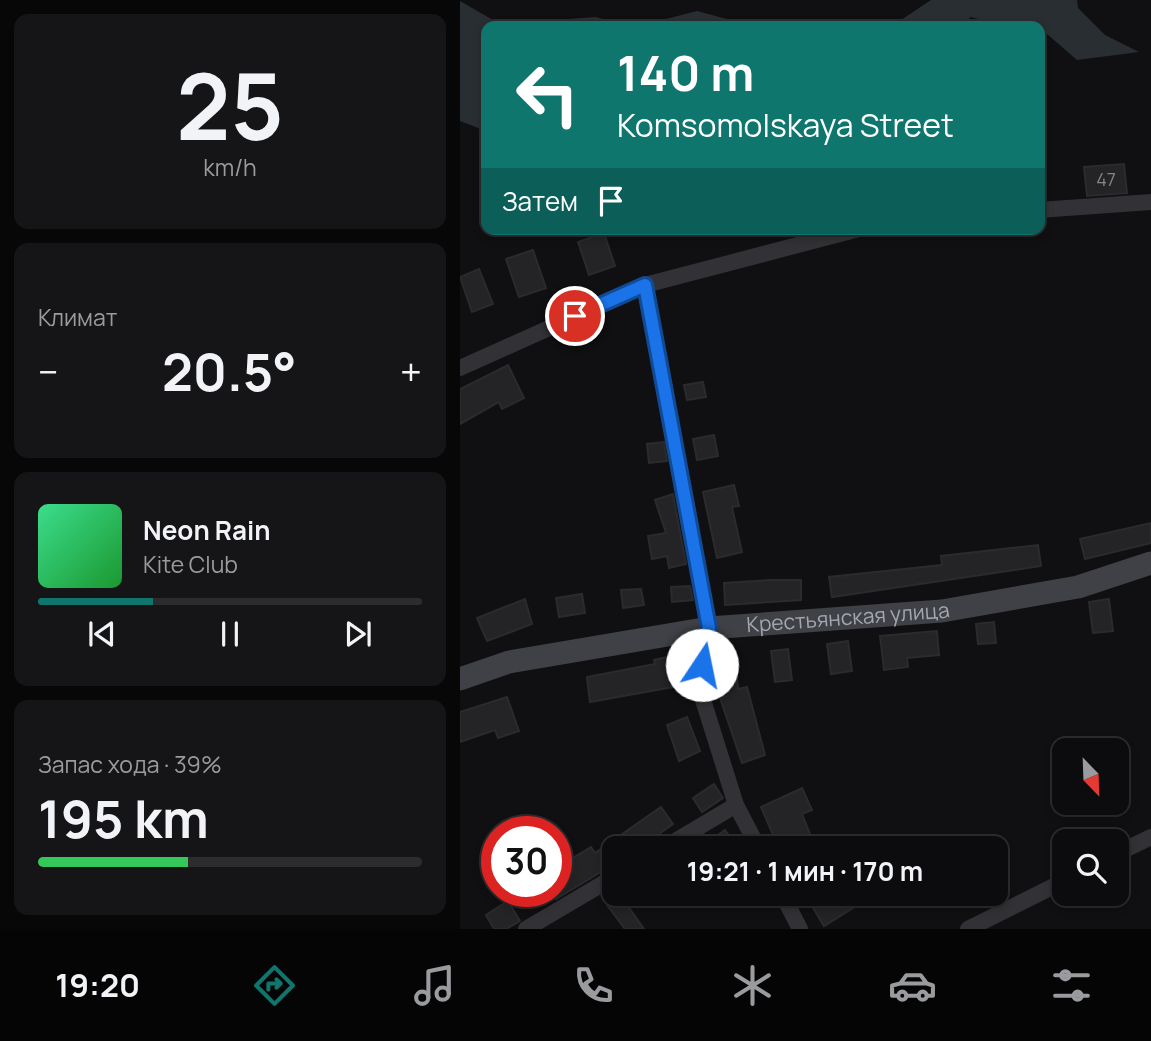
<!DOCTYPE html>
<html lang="ru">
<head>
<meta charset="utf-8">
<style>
  :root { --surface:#0c0c0e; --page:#151517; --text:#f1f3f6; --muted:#9a9b9e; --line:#2c2c2e; --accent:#0f766e }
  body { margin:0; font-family:Manrope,sans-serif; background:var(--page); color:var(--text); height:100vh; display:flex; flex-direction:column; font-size:26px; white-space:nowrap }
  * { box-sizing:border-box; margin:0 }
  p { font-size:23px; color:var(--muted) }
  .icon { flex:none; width:38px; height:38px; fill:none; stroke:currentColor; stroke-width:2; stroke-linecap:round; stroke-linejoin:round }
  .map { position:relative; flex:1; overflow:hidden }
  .drawer { display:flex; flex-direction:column; gap:14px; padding:14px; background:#070708; width:460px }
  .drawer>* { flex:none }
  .banner { position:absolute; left:21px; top:21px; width:564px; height:214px; border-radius:14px; box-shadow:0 4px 10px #0003,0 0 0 2px var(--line); background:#0f766e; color:#fff; overflow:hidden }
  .needle { width:46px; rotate:157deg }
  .fabs { position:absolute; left:592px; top:738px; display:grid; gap:14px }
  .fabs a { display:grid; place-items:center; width:77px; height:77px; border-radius:14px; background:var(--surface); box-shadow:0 4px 10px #0003,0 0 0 2px var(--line); font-size:35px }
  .speed { position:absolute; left:21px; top:816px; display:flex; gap:14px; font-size:35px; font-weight:700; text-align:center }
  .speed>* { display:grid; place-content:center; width:91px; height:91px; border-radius:50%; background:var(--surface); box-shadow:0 4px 10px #0003,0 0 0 2px var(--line); line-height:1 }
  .speed .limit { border:10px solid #d22; background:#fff; color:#111 }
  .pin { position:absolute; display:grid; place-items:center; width:60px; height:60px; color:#fff; margin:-30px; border:4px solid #fff; border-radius:50%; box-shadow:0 2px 7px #0007 }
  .me { position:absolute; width:77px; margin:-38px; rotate:11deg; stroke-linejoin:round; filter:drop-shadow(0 0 5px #0008) }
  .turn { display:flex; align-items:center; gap:24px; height:147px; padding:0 21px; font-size:32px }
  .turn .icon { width:91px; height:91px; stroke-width:2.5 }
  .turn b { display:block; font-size:49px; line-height:60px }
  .then { display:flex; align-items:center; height:66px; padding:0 21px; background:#0003; gap:14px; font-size:26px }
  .big { font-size:52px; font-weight:700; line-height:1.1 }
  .drawer .tile { flex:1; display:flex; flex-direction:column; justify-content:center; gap:10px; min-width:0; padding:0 24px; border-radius:14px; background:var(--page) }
  .drawer .dial { align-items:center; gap:0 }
  .dial b { font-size:91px; line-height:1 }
  .song { display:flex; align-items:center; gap:21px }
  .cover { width:84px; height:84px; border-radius:10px; background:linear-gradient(135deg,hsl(150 70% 55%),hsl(130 70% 35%)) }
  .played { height:7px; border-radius:4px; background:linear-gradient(90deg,var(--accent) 30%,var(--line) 30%) }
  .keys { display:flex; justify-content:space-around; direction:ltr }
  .heat { display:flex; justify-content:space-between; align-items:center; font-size:38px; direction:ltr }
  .charge { height:10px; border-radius:5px; background:linear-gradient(90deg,#34c759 39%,var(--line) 0) }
  .trip { position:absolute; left:142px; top:836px; width:406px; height:70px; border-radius:14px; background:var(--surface); box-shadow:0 4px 10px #0003,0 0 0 2px var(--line); font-weight:700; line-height:70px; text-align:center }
  .dock { display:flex; height:112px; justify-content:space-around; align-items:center; background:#050506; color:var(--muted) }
  .dock .icon { width:49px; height:49px }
  .dock .selected { color:var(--accent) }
  .dock b { font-size:32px; color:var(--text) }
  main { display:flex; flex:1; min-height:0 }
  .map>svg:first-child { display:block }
  .water { fill:#292e33 }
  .building { fill:#242325; stroke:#2b2b2d; stroke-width:2 }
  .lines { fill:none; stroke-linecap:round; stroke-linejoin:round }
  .street { stroke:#323236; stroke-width:16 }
  .secondary { stroke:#404146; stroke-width:23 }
  .route-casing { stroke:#114b97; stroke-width:18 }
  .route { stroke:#1a73e8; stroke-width:12 }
  .labels { text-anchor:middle; stroke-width:7; stroke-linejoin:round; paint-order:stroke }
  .number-label { font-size:18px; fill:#82858c }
  .street-label { font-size:21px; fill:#a3a7b0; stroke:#0c0b0c }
</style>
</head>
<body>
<main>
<section class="drawer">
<div class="tile dial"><b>25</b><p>km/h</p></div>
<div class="tile"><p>Климат</p>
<div class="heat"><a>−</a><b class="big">20.5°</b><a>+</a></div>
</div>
<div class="tile">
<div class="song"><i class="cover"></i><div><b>Neon Rain</b><p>Kite Club</p></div></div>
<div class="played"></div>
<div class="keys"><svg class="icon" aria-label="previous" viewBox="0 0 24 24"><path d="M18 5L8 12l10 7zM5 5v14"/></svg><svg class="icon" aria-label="pause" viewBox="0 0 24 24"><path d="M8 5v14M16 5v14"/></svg><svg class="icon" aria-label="next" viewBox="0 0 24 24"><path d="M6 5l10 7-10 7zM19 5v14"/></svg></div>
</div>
<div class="tile"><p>Запас хода · 39%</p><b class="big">195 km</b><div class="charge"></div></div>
</section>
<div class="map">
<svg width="691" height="929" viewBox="0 0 691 929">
  <rect width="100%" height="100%" fill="#101012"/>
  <!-- water -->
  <g class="water">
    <path d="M471,0H617L618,8L645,35L679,52L617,60L587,34L579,43V26H549L510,17L508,26H432Z"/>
    <path d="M0,1L40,24L136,17L166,26H26V131L0,121Z"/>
    <path d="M237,11L293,26H179Z"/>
  </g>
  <!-- building -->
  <g class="building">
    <path d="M664,164L667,193L627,196L624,167Z"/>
    <path d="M144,233L155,266L129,275L118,242Z"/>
    <path d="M73,250L86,288L59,297L46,259Z"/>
    <path d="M19,269L33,304L12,312L0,277Z"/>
    <path d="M48,365L64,398L42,409L39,402L0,424V389Z"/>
    <path d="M243,382L246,397L227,400L224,385Z"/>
    <path d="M254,435L258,456L237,460L233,439Z"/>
    <path d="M204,442L207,461L189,463L187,444Z"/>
    <path d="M274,485L279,506L272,507L282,552L257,558L243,492Z"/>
    <path d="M213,494L226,564L209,568L207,556L192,559L188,536L206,533L195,500Z"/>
    <path d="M691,523V543L625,559L620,539Z"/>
    <path d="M578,545L581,566L372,597L369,577L482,565L481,556Z"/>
    <path d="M310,580H341V600L265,605L264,583Z"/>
    <path d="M230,586L233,600L212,602L211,587Z"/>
    <path d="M181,589L184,605L163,608L161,590Z"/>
    <path d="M122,594L125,613L99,617L96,598Z"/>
    <path d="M65,599L72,624L27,641L17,618Z"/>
    <path d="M649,599L653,631L633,633L629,602Z"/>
    <path d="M534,622L536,643L518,644L516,624Z"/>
    <path d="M477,631L479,655L447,658L448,667L424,670L420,636Z"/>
    <path d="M388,641L392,671L371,674L367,644Z"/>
    <path d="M328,649L332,680L315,682L311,651Z"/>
    <path d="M211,656L219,686L130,702L127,677L195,664L194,660Z"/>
    <path d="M275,658L278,689L287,687L305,755L282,763L256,686H252L251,674L253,660Z"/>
    <path d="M47,697L59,731L38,738L35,730L0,742V712Z"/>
    <path d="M227,717L240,751L219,761L207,725Z"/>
    <path d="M254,784L263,798L242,812L233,798Z"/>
    <path d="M342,788L352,810L342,814L356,849H319L301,807Z"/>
    <path d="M201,807L213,824L178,849H154V864L96,899V868L131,847L135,853Z"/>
    <path d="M265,830L279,849H239Z"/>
    <path d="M371,894H392L398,905L364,926L352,906Z"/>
    <path d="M160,895L184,929H165L147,905Z"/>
    <path d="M48,901L60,921L46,929H34L26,915Z"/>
  </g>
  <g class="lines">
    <!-- street -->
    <g class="street">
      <path d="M579,210L691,202"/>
      <path d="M185,285L249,628L238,684L276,805L299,849"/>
      <path d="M0,368L185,285L399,229"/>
      <path d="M202,849L276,805"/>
      <path d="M656,854L691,837"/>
      <path d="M322,894L340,929"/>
      <path d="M66,929L154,877"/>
      <path d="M508,929L604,881"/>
    </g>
    <!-- secondary -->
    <path class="secondary" id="s1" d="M0,679L49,662L249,628L482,611L618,587L691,563"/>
  </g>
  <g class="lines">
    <defs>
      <path id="route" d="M115,316L185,285L249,628L242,665"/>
    </defs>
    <!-- route casing -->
    <use href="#route" class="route-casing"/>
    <!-- route -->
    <use href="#route" class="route"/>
  </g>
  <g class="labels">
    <!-- number labels -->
    <g class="number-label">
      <text x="646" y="186">47</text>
    </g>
    <!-- street labels -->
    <g class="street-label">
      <text dy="7" stroke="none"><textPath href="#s1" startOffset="394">Крестьянская улица</textPath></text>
    </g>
  </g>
</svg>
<div class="fabs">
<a><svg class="needle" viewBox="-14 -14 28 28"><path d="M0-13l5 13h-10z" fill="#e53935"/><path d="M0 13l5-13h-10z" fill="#9a9b9e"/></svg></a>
<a><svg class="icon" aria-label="search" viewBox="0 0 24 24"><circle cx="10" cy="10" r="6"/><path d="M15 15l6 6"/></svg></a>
</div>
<div class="speed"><div class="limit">30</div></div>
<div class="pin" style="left:115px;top:316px;background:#d93025"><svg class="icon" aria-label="arrive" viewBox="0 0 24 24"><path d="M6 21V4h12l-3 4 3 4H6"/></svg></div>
<svg class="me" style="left:242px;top:665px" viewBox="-20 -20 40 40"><circle r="19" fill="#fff"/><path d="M0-13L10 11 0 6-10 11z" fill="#1a73e8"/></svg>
<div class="trip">19:21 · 1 мин · 170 m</div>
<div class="banner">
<div class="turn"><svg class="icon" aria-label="left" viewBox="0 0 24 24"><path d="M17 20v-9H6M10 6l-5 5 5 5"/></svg><div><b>140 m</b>Komsomolskaya Street</div></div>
<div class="then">Затем<svg class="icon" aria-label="arrive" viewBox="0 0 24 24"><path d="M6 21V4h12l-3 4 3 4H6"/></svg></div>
</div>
</div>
</main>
<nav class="dock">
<b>19:20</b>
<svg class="icon selected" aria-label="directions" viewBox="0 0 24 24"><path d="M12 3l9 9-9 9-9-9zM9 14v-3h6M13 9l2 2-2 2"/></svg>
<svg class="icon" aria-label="music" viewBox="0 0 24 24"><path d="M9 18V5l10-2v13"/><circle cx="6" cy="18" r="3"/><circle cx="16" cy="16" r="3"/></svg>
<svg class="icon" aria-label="phone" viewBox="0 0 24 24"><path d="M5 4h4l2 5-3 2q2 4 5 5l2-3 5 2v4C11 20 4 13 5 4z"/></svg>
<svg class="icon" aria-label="climate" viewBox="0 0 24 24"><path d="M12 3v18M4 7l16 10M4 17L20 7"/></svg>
<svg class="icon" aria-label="car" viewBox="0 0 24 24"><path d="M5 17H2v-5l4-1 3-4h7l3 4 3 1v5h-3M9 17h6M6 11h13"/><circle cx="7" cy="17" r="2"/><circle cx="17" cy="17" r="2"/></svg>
<svg class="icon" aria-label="filters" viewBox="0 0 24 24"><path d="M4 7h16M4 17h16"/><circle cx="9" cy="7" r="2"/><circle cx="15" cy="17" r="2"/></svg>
</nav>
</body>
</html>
